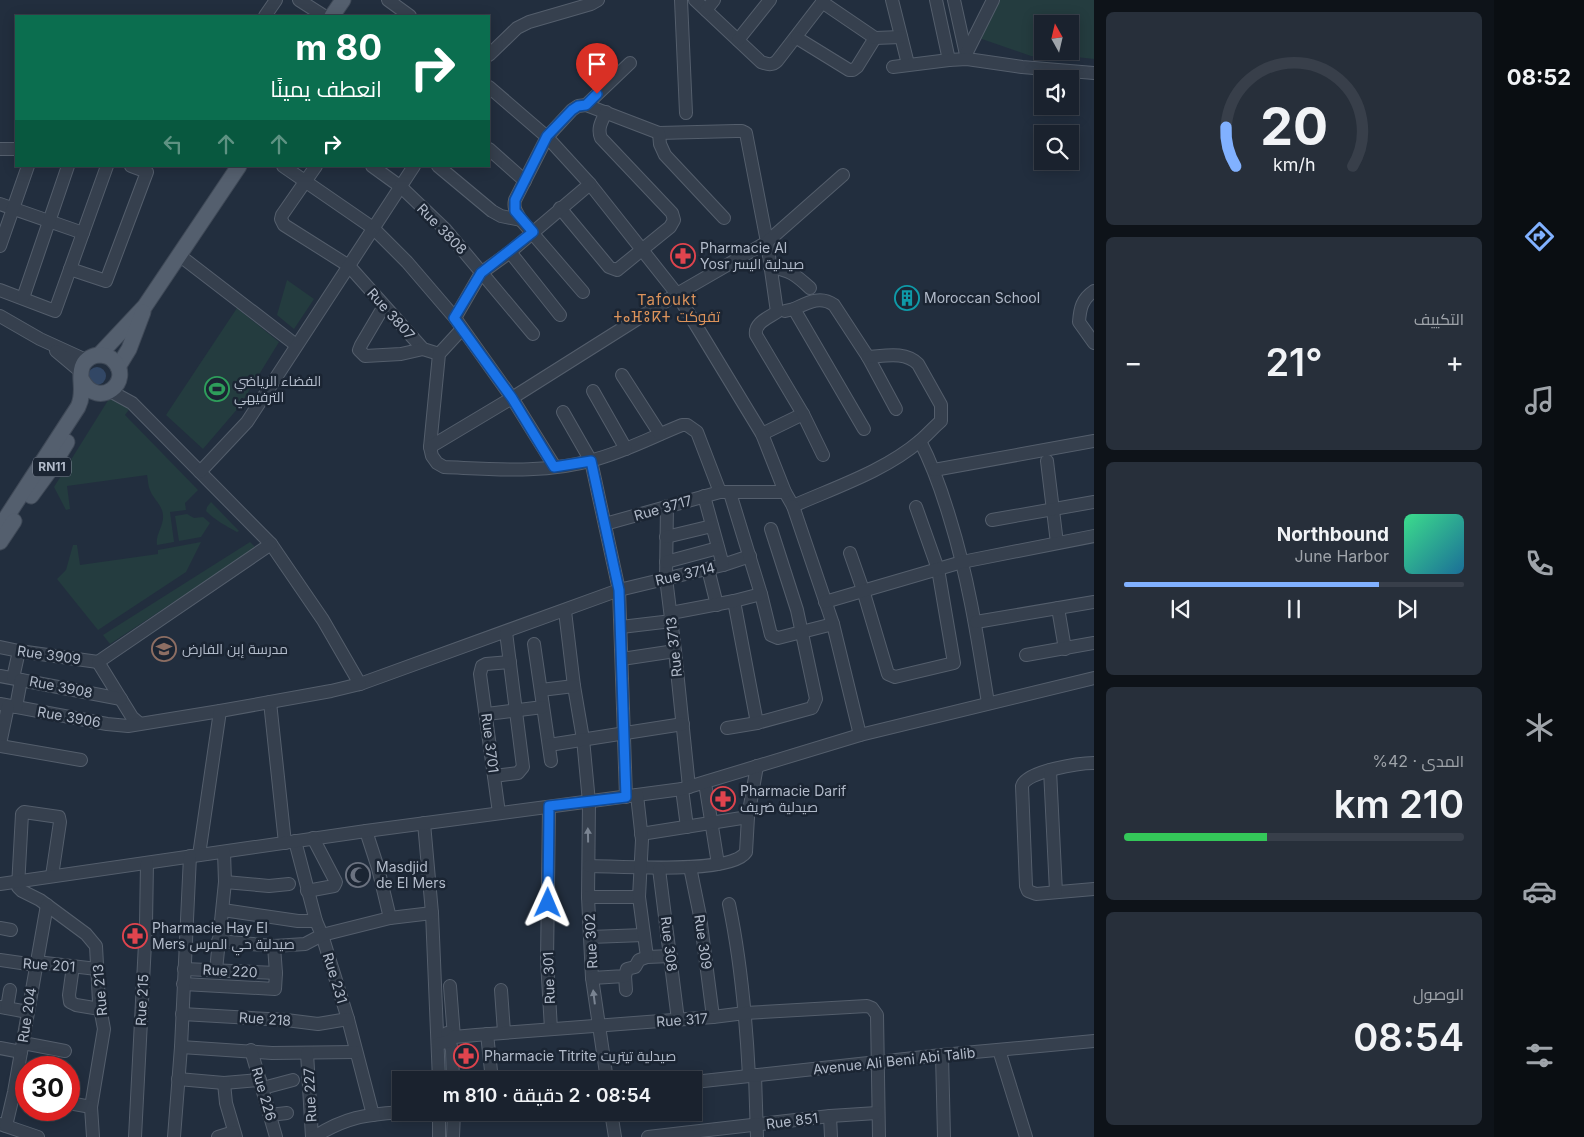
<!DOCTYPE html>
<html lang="ar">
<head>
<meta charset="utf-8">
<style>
  :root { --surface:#1a222e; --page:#272f3a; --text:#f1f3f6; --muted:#9fa4aa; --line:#383f4a; --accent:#81b1ff }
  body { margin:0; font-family:Inter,Cairo,"Noto Sans Tifinagh",sans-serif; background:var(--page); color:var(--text); direction:rtl; height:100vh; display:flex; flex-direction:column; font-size:19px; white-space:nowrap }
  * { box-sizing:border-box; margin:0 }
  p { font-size:16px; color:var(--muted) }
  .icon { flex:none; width:28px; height:28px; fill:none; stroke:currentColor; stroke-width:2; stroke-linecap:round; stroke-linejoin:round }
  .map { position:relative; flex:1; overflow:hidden; direction:ltr }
  .details { display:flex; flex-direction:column; gap:12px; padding:12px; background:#0e1319; width:400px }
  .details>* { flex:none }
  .guide { position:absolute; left:15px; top:15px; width:475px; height:152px; border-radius:0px; box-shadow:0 2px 12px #0003,0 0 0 1px var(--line); direction:rtl; background:#0b6e4f; color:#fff; overflow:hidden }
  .needle { width:32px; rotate:352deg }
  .controls { position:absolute; left:1034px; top:15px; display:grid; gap:10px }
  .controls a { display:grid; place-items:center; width:45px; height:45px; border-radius:0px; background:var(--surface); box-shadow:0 2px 12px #0003,0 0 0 1px var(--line); font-size:25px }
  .speed { position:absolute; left:15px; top:1056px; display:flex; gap:10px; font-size:25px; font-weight:700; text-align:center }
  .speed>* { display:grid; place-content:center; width:65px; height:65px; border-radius:50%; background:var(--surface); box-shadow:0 2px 12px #0003,0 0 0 1px var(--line); line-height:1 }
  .speed .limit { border:8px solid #d22; background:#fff; color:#111 }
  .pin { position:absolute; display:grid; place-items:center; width:42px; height:42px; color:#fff; margin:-51px -21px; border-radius:50% 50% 50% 0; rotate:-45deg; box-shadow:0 0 5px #0007 }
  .pin .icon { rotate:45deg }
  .me { position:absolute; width:55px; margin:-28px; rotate:1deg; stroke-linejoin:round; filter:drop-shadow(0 0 4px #0008) }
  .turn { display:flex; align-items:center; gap:18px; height:105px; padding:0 25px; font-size:22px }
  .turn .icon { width:65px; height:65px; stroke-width:2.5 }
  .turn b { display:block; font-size:35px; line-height:42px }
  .lanes { display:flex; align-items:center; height:48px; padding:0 25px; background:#0003; justify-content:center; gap:25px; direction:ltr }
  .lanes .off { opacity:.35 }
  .big { font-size:38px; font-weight:600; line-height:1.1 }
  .details .tile { flex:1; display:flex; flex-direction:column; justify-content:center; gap:8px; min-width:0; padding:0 18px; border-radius:8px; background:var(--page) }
  .details .dial { align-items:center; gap:0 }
  .dial svg { height:130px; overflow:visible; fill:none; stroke:var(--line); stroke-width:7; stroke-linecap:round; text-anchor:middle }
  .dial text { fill:var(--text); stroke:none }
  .song { display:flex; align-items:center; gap:15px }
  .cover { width:60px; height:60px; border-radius:8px; background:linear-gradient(135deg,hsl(150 70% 55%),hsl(200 70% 35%)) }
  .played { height:5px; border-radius:2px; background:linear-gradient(90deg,var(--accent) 75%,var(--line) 75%) }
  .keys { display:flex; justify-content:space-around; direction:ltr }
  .heat { display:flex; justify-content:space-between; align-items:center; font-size:28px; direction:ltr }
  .charge { height:8px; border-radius:4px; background:linear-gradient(90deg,#34c759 42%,var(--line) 0) }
  .trip { position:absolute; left:392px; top:1071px; width:310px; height:50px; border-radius:0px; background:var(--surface); box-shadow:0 2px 12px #0003,0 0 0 1px var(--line); font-weight:600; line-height:50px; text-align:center; direction:rtl }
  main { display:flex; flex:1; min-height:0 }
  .dock { display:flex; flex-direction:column; width:90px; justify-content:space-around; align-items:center; background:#0a0e12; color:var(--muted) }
  .dock .icon { width:35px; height:35px }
  .dock .selected { color:var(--accent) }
  .dock b { font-size:22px; color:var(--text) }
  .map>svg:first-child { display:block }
  .green { fill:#243c3f; fill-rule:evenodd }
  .water { fill:#324765 }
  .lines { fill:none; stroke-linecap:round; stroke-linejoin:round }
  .minor-casing { stroke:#545e6c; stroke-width:14 }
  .major-casing { stroke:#3f4957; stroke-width:17 }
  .minor { stroke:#36404e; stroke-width:12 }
  .major { stroke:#545f6e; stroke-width:15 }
  .oneway { fill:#7a8492 }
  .route-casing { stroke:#114b97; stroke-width:12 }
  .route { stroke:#1a73e8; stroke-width:9 }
  .labels { text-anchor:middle; stroke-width:5; stroke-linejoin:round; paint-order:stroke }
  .shield { fill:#1b2533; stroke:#858e9d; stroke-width:1 }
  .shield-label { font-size:12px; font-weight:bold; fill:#b2bbca }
  .street-label { font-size:14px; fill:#b2bbca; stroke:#1b2533 }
  .poi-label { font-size:14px; fill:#b2bbca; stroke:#1b2533; text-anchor:start }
  .neighbourhood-label { font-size:15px; letter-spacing:1px; fill:#dc935b; stroke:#1b2533 }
</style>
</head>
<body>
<main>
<nav class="dock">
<b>08:52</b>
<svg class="icon selected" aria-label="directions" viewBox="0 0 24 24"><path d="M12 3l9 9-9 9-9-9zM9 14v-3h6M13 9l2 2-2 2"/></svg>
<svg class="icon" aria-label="music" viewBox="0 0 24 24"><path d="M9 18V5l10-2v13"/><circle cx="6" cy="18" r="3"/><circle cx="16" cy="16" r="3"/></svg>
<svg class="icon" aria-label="phone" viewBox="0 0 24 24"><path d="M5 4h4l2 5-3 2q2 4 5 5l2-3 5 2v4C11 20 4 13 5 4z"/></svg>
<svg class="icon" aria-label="climate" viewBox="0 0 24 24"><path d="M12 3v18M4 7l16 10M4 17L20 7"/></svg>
<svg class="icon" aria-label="car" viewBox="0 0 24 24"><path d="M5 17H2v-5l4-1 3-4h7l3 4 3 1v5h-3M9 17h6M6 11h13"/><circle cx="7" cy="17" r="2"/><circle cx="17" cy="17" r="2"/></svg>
<svg class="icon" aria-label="filters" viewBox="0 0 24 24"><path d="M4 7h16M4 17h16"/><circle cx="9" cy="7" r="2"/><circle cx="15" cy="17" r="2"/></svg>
</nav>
<section class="details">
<div class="tile dial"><svg viewBox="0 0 100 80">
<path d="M14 69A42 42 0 1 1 86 69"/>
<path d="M14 69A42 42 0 0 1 8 45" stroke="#81b1ff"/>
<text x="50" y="56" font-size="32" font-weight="700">20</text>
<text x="50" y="72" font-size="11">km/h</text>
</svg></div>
<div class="tile"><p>التكييف</p>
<div class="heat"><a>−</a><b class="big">21°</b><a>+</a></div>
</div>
<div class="tile">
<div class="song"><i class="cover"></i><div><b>Northbound</b><p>June Harbor</p></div></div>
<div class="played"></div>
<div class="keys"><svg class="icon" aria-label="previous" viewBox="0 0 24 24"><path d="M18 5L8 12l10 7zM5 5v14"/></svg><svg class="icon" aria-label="pause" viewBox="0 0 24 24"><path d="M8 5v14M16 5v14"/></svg><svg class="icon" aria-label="next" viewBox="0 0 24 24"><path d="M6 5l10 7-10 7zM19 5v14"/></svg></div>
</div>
<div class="tile"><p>المدى · 42%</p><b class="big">210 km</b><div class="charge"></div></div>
<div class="tile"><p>الوصول</p><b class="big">08:54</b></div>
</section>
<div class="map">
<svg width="1094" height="1137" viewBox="0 0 1094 1137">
  <rect width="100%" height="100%" fill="#222e3e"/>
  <!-- green -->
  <g class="green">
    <path d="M997,0H1094V59L1041,53L1039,57L1031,56L979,38ZM1042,24H1070V51H1042Z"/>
    <path d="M287,280L314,299L294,329L277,315Z"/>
    <path d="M237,308L279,342L239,407L203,449L166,415Z"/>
    <path d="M112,394L130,408L125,415L198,490L185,503L186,510L170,512L174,542L157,545C155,535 164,526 163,515C162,504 153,499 150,490C148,486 148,479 147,475L67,486L70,509L66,510L54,487Z"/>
    <path d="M211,502L239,531L237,532C226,526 215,520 206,511L207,507Z"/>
    <path d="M187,514L194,518L203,517L210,523L201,537L179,541L175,516Z"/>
    <path d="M201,542L186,572L98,630L57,579L66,570L73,545H77L80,565L158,554V550Z"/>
    <path d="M250,542L256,548L110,644L103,635Z"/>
  </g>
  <!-- water -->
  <circle class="water" cx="97" cy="376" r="9"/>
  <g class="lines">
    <defs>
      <g id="minor">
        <path d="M299,0L324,16"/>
        <path d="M388,0L410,16"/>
        <path d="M681,0L686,113"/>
        <path d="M695,0L761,62C767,64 772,66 777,61L824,0"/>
        <path d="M892,0L908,64"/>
        <path d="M936,0L949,60"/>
        <path d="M954,0L967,59"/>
        <path d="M706,10L714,0"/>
        <path d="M265,16L276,0"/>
        <path d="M797,38L849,70H853L857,67L875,38L822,2"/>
        <path d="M875,38L901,37"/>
        <path d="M738,40L770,0"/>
        <path d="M966,54L993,0"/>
        <path d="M489,55L517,28L529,22L591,4L598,0"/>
        <path d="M893,67L949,60L967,59L1022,67L1094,73"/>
        <path d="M489,87L547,137L590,184L677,294L767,242L746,133L742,131H736L659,133L586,105L578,106L572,110L547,137L515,200C513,209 517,213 521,220L583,292"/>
        <path d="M586,105L630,63"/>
        <path d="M659,133L660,144L665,155L724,218"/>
        <path d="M0,149H16"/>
        <path d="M489,149L525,181"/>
        <path d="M283,166L373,228L407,262L455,318L512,398L555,467"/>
        <path d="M316,166L282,215L281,219L284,225L349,266L423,349L439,354"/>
        <path d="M372,166L401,187L445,229L533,334"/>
        <path d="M438,166L492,211L501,216L521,220"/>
        <path d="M0,204L83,233"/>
        <path d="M560,208L609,267L617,270L670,227L674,220L672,213L601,138C597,128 602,121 606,112"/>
        <path d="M0,246L28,166"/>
        <path d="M510,252L560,315"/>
        <path d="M179,255L296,345"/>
        <path d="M770,267C790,270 796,275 810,288"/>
        <path d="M70,269L106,281L147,172L131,166"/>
        <path d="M0,290L55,311L107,166"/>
        <path d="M1094,291C1082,299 1080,308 1079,322L1094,343"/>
        <path d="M23,298L68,166"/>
        <path d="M384,306L361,345L359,350L365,356L401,354L423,349"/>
        <path d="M794,309C807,303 820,295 834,305L868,357L896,409"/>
        <path d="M785,311L794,309L864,429"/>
        <path d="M0,316L40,339L86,360L88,359"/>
        <path d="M455,318L481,273L510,252L590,184"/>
        <path d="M462,329L439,354L430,447L432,456L437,463L444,467C493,469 545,474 593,460C624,452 652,437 682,425H687L697,432L720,492"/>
        <path d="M56,351L81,372"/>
        <path d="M622,375L660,434"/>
        <path d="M110,391L132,403L271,544L323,620L360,684L619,590L723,565L750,556"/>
        <path d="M593,391L626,449"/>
        <path d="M563,412L591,461L619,590L626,797"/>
        <path d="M762,434L803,414"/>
        <path d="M920,441C933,466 942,492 950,519C969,580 978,641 988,703"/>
        <path d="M430,447L512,398L677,294L762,434L785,492L793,506C836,487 885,471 921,440C928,434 934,427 941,421V405L918,364C905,351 885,356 868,357"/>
        <path d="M823,455L803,414L756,335C754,323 768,318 777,312L767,242L843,175"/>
        <path d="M1047,461L1057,543"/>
        <path d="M934,470L1094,441"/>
        <path d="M200,472L247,422L414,166"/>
        <path d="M730,493L761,594L771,635L778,638L833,624"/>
        <path d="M704,496L723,565"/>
        <path d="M667,506L666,578L675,651L689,787"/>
        <path d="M793,506L833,624L860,735"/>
        <path d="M992,520L1094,502"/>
        <path d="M605,524L720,492H785"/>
        <path d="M666,537L712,526"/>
        <path d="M850,553L863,590L888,674L895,677L954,663L938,569L916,507"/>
        <path d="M666,562L718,548"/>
        <path d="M708,569L717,605"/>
        <path d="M734,601L757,723"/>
        <path d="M825,602L962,562L1094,536"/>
        <path d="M1058,608L1065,649"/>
        <path d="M565,611L574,686L583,739L589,802L588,897L592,978L607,1080"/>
        <path d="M671,613L734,601L761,594"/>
        <path d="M976,622L1094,602"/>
        <path d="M621,627L672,621"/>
        <path d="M534,644L551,761"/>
        <path d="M0,647L19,651L98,662"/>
        <path d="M1026,655L1094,643"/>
        <path d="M622,659L675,651"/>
        <path d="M98,662L271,544"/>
        <path d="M98,662L132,717L139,723"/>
        <path d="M0,676L121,699"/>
        <path d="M13,678L19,651"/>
        <path d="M541,690L574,686"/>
        <path d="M270,702L285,843"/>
        <path d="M0,704L107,724L128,726L220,711L331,691L360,684"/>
        <path d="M16,707L21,680"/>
        <path d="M487,714L543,707"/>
        <path d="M727,728L757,723L812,708L816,699L797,610L771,529"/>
        <path d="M0,744L8,706"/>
        <path d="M549,745L683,724"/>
        <path d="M0,746L81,760"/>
        <path d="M1094,763C1080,763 1026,771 1022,786L1026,886L1028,891L1036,894L1094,889"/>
        <path d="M1050,770L1056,892"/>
        <path d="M494,776L518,773L523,767L506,632"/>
        <path d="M705,783L718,864"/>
        <path d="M682,789L687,827"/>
        <path d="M549,807L547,961L551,1029"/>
        <path d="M499,813L480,674L482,666L486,664L510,662"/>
        <path d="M424,823L432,913L439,1080"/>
        <path d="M366,831L378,868L390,918"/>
        <path d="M641,834L748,817"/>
        <path d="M295,841L316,921L322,935L348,1019L373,1115"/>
        <path d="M199,855L220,711"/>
        <path d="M589,866C616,866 732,875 746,852L748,817L757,766"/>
        <path d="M690,867L700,916L713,1017"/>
        <path d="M659,869L678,1020"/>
        <path d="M52,876L60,822L59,817L24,812L22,814L18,887L22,891L40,900L86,934L96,946L99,1002L104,1029L91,1107L93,1137"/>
        <path d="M225,882L269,886L289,884"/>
        <path d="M0,884L366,831L682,789L860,735L1094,678"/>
        <path d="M307,891L334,886L336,882L313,838"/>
        <path d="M588,897H639"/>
        <path d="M729,904C741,961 746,1018 749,1076"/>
        <path d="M223,910L298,921H316"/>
        <path d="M0,928L11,930"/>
        <path d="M590,937L644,935"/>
        <path d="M218,941L274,946L305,944L322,935L390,918L432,913"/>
        <path d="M647,957L671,956"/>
        <path d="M0,960L28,964L45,963L97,969"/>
        <path d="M73,966L69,995L70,1002L76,1005L100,1009"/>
        <path d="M184,969L276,973"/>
        <path d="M216,970L225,882L224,852"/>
        <path d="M625,976L626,990"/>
        <path d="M592,978L625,976L627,969L635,967L639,960L647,957L639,897L642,840L637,795"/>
        <path d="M183,984L275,989L276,973L274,946"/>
        <path d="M450,986L454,1037"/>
        <path d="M501,990L504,1032"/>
        <path d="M0,1007L28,1012"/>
        <path d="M7,1008L10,990"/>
        <path d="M182,1014L286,1020L318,1024L348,1019"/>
        <path d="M447,1033L452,1050L453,1080"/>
        <path d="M487,1034L492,1080"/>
        <path d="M23,1043L65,1051"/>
        <path d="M438,1044L450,1041L454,1037L476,1035L713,1017L745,1013L867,1006L872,1008L877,1015L879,1137"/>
        <path d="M181,1047L272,1053L356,1052"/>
        <path d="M0,1048L21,1052"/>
        <path d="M251,1050L276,1137"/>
        <path d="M999,1050L1026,1137"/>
        <path d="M307,1053L312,1137"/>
        <path d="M942,1055L944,1137"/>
        <path d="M755,1075L757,1137"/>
        <path d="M178,1079L224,1083L260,1080"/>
        <path d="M694,1082L942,1055L1094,1041"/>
        <path d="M224,1083L226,1103L236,1137"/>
        <path d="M263,1088L293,1080"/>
        <path d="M69,1103L91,1107"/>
        <path d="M611,1112L615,1137"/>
        <path d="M270,1115L287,1113"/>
        <path d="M830,1116L831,1137"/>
        <path d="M0,1124L38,1137"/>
        <path d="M6,1126L14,1092L47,905"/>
        <path d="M135,1137L146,924L147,863"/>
        <path d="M174,1137L181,1047L190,856"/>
        <path d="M218,1137L234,1132"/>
        <path d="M314,1137C346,1117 364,1115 401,1112"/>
        <path d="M439,1137V1112"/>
        <path d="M453,1137L454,1112"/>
        <path d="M648,1137L830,1116L877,1113"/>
      </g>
      <g id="major">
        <path d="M332,16L343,0"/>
        <path d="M99,355L145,306L239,166"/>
        <path d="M118,367L129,349L143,312"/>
        <path d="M31,496L50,470L67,442"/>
        <path d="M0,527L78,407C86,391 77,377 83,365C86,359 93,355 99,355C104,355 110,357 113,360C135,381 98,411 82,380"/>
        <path d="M0,542L14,521"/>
      </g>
    </defs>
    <!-- minor casing -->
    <use href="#minor" class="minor-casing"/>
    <!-- major casing -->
    <use href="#major" class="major-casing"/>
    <!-- minor -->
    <use href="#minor" class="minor"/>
    <!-- major -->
    <use href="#major" class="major"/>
  </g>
  <!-- one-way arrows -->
  <defs><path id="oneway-solid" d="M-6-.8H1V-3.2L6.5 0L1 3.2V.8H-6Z" transform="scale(1.25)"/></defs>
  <g class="oneway">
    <use href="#oneway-solid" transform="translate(588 835) rotate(-91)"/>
    <use href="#oneway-solid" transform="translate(594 997) rotate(-97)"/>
  </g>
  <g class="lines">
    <defs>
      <path id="route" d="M548,903L549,806L626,797L619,590L591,461L554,467L512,398L454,318L481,273L533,232L515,211V200L547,136L572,110L578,106L586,105L597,94"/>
    </defs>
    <!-- route casing -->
    <use href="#route" class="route-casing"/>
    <!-- route -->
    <use href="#route" class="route"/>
  </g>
  <!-- icons -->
  <defs>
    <symbol id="pharmacy-ring" viewBox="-11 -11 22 22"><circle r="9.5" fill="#1b2533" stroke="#e0444e" stroke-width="1.5"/><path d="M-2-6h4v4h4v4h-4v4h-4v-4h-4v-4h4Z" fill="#e0444e"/></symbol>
    <symbol id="building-ring" viewBox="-11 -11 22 22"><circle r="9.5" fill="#1b2533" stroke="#0f9aa8" stroke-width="1.5"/><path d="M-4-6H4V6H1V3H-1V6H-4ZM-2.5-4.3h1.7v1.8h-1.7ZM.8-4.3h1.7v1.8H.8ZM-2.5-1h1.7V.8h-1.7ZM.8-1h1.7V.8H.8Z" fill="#0f9aa8"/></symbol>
    <symbol id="stadium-ring" viewBox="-11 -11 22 22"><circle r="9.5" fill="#1b2533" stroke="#2e9e5b" stroke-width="1.5"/><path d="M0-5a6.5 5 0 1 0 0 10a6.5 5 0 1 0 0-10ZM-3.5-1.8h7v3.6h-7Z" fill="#2e9e5b"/></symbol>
    <symbol id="school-ring" viewBox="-11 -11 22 22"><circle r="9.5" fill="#1b2533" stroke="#8d6e63" stroke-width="1.5"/><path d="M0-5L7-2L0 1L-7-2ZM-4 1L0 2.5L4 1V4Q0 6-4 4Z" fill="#8d6e63"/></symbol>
    <symbol id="mosque-ring" viewBox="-11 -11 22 22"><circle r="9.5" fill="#1b2533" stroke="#6b7280" stroke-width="1.5"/><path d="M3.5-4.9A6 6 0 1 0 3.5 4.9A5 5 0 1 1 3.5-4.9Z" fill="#6b7280"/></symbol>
  </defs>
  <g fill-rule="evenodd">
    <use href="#pharmacy-ring" x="669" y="242" width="28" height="28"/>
    <use href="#building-ring" x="893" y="284" width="28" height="28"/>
    <use href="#stadium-ring" x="203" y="375" width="28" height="28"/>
    <use href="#school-ring" x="150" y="635" width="28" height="28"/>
    <use href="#pharmacy-ring" x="709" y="785" width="28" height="28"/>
    <use href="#mosque-ring" x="344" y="861" width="28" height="28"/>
    <use href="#pharmacy-ring" x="121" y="922" width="28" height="28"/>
    <use href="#pharmacy-ring" x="452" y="1042" width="28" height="28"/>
  </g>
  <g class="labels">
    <!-- shield labels -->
    <rect class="shield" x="33" y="457.5" width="38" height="19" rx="4"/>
    <g class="shield-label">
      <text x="52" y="471">RN11</text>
    </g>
    <!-- street labels -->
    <g class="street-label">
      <text transform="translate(442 229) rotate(46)" y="5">Rue 3808</text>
      <text transform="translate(391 314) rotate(48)" y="5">Rue 3807</text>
      <text transform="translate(663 508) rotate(-16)" y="5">Rue 3717</text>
      <text transform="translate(685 574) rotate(-13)" y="5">Rue 3714</text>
      <text transform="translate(674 647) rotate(-96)" y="5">Rue 3713</text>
      <text transform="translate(49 655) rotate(8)" y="5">Rue 3909</text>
      <text transform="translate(61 687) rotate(11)" y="5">Rue 3908</text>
      <text transform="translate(69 717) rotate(10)" y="5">Rue 3906</text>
      <text transform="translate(490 743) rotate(83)" y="5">Rue 3701</text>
      <text transform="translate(591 941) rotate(-93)" y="5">Rue 302</text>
      <text transform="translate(703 942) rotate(82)" y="5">Rue 309</text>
      <text transform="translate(669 944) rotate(83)" y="5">Rue 308</text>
      <text transform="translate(49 965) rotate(4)" y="5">Rue 201</text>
      <text transform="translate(230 971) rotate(3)" y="5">Rue 220</text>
      <text transform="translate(335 978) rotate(73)" y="5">Rue 231</text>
      <text transform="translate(549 978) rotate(-92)" y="5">Rue 301</text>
      <text transform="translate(100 990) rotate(-95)" y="5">Rue 213</text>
      <text transform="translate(142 1000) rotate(-87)" y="5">Rue 215</text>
      <text transform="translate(27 1015) rotate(-81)" y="5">Rue 204</text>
      <text transform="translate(265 1019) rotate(4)" y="5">Rue 218</text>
      <text transform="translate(682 1020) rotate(-4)" y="5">Rue 317</text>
      <text transform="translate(894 1061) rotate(-6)" y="5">Avenue Ali Beni Abi Talib</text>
      <text transform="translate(264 1094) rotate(74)" y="5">Rue 226</text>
      <text transform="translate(310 1095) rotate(-93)" y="5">Rue 227</text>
      <text transform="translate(792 1121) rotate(-7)" y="5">Rue 851</text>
    </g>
    <!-- poi labels -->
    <g class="poi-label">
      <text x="700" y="253">Pharmacie Al<tspan x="700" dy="16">Yosr صيدلية اليسر</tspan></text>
      <text x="924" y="303">Moroccan School</text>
      <text x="234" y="386">الفضاء الرياضي<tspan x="234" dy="16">الترفيهي</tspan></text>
      <text x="182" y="654">مدرسة إبن الفارض</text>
      <text x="740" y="796">Pharmacie Darif<tspan x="740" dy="16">صيدلية ضريف</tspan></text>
      <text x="376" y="872">Masdjid<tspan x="376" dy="16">de El Mers</tspan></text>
      <text x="152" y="933">Pharmacie Hay El<tspan x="152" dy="16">Mers صيدلية حي المرس</tspan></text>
      <text x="484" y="1061">Pharmacie Titrite صيدلية تيتريت</text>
    </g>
    <!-- neighbourhood labels -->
    <g class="neighbourhood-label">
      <text x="667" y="305">Tafoukt<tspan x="667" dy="17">ⵜⴰⴼⵓⴽⵜ تفوكت</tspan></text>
    </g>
  </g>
</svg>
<div class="controls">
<a><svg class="needle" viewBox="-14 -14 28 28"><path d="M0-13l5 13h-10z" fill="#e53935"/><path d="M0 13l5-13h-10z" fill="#9fa4aa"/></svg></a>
<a><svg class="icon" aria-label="sound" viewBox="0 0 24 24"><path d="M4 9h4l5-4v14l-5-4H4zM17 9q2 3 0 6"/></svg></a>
<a><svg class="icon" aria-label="search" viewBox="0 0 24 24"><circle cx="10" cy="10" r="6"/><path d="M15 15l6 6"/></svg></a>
</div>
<div class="speed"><div class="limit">30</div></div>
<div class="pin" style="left:597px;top:94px;background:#d93025"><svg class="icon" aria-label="arrive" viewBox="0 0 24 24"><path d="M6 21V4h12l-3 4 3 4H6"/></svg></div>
<svg class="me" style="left:548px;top:903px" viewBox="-20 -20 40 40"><path d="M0-17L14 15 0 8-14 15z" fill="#1a73e8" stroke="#fff" stroke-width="4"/></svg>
<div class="trip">08:54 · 2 دقيقة · 810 m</div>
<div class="guide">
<div class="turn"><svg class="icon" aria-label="right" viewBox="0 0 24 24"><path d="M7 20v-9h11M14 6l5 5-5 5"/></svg><div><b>80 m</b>انعطف يمينًا</div></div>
<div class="lanes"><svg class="icon off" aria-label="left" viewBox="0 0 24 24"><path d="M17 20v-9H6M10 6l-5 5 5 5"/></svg><svg class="icon off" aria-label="ahead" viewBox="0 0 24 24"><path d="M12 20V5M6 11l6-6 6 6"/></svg><svg class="icon off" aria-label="ahead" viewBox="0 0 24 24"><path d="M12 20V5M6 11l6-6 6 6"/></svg><svg class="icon" aria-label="right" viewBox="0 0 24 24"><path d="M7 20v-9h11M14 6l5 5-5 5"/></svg></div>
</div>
</div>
</main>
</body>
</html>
